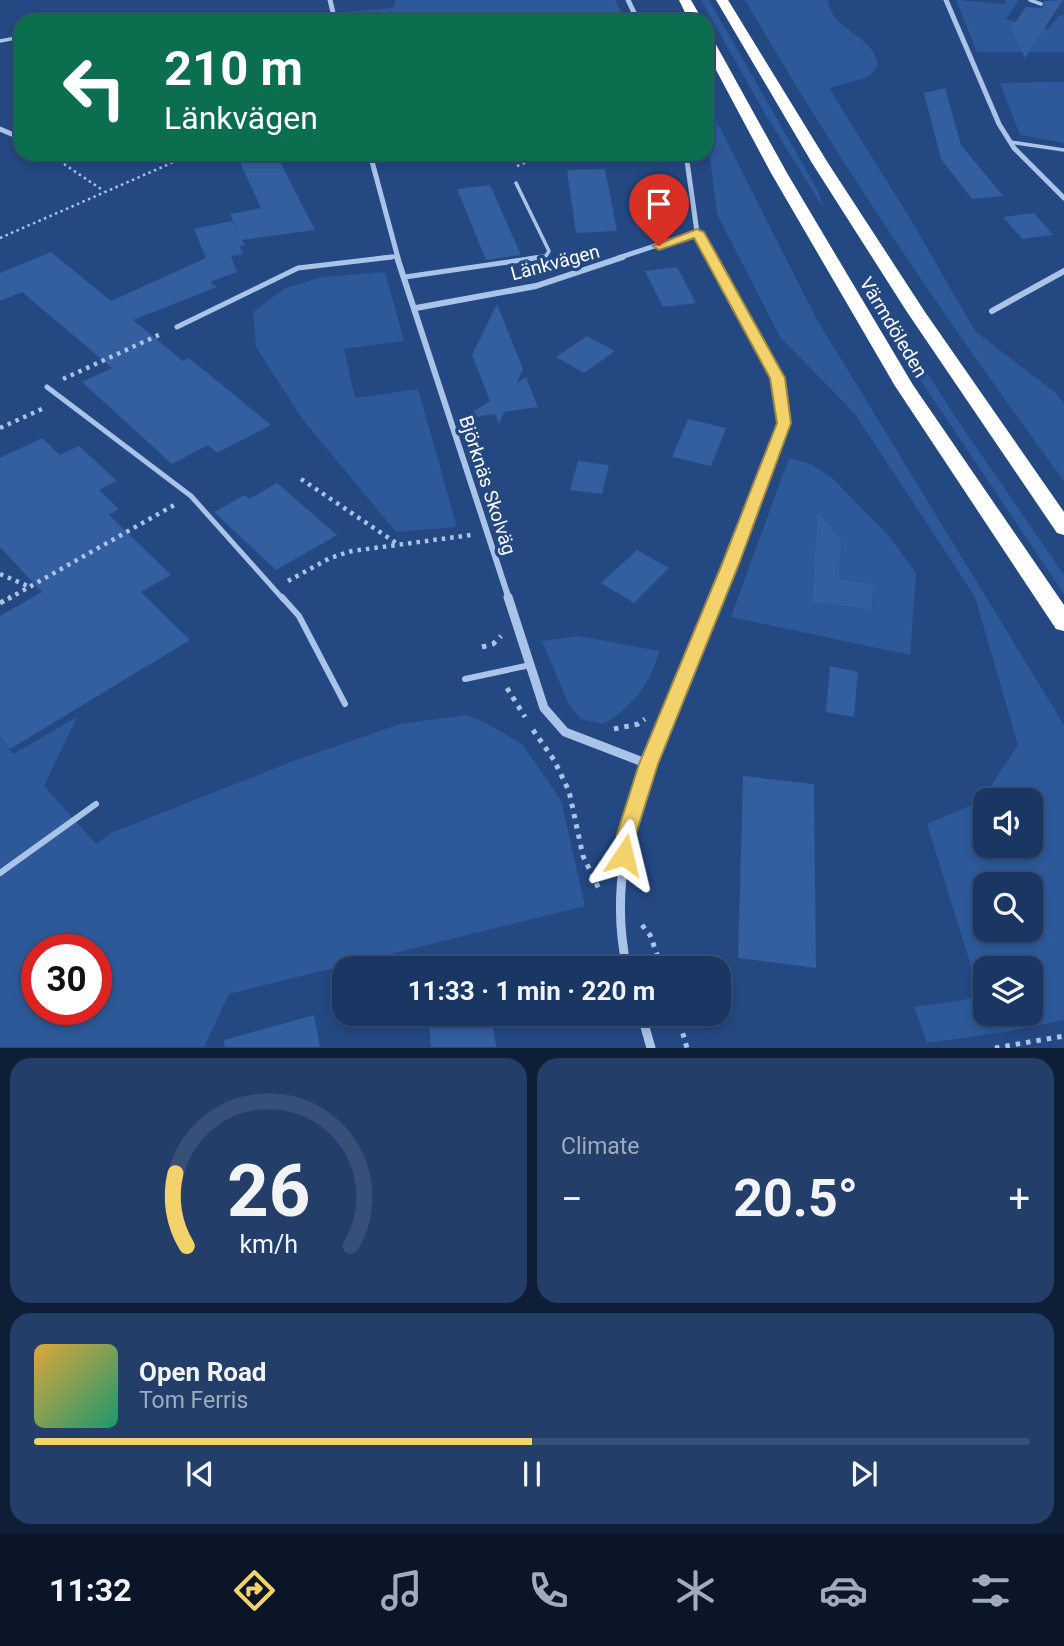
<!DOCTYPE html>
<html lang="en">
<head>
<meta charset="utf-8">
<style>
  :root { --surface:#1a3662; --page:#233e68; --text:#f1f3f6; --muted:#9fabbe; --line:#385077; --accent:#f3d26c }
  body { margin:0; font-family:Roboto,sans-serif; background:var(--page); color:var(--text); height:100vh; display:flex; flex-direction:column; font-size:26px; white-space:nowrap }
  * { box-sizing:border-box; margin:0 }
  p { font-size:23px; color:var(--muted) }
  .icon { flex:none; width:38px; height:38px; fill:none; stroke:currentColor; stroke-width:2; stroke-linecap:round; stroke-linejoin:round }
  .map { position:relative; height:1048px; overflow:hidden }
  .drawer { display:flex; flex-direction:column; gap:10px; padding:10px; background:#0e1e36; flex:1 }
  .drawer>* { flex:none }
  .top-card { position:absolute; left:14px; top:14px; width:700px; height:147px; border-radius:21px; box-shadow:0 4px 10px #0003,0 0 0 2px var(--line); background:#0b6e4f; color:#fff; overflow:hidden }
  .fabs { position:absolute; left:973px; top:788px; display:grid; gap:14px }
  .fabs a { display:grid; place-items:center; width:70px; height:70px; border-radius:14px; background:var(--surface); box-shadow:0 4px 10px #0003,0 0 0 2px var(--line); font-size:35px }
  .speed { position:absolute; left:21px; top:934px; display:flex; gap:14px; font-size:35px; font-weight:700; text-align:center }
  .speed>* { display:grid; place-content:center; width:91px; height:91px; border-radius:50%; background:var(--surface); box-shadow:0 4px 10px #0003,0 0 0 2px var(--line); line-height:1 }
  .speed .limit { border:10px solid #d22; background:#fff; color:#111 }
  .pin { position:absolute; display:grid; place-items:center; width:60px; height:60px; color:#fff; margin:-72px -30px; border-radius:50% 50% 50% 0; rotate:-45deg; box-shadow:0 0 7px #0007 }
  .pin .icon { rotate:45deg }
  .me { position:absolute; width:77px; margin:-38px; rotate:10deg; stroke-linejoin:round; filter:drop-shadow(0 0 5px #0008) }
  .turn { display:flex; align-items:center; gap:24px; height:147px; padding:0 35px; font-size:32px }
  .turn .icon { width:91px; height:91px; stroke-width:2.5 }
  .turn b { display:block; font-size:49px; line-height:60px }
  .big { font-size:52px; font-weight:700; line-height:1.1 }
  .drawer .tile { flex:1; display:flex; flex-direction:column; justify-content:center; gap:10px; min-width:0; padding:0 24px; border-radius:21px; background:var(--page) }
  .drawer .dial { align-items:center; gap:0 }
  .dial svg { height:182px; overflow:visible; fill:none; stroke:var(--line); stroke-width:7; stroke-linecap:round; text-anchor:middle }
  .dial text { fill:var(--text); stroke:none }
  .song { display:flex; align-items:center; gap:21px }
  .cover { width:84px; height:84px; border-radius:10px; background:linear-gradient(135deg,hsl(40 70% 55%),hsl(160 70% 35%)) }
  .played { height:7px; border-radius:4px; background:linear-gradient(90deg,var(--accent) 50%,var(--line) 50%) }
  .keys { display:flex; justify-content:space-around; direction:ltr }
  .heat { display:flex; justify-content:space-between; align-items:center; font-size:38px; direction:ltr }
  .drawer .tiles { flex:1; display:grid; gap:10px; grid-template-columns:1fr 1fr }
  .tile:last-child { grid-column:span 2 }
  .trip { position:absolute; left:332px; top:956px; width:399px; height:70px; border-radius:21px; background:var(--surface); box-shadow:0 4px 10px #0003,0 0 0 2px var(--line); font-weight:700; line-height:70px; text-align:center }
  .tabs { display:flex; height:112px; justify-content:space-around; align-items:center; background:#0a1627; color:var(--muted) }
  .tabs .icon { width:49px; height:49px }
  .tabs .selected { color:var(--accent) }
  .tabs b { font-size:32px; color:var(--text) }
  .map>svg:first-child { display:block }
  .green { fill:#2d599a; fill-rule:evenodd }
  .building { fill:#335e9f }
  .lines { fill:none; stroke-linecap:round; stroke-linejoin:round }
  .path-far2 { stroke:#aac3e8; stroke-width:2.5; stroke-dasharray:2.5 3.5; stroke-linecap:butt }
  .path-far1 { stroke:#aac3e8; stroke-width:4.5; stroke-dasharray:3.5 5; stroke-linecap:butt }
  .path { stroke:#aac3e8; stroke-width:5; stroke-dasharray:4.5 6; stroke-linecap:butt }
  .lane-far2 { stroke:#aac3e8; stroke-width:3.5 }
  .lane-far1 { stroke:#aac3e8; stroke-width:5 }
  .lane { stroke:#aac3e8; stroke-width:6 }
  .street-far2 { stroke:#aac3e8; stroke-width:5 }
  .street-far1 { stroke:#aac3e8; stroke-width:6 }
  .street { stroke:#aac3e8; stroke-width:9 }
  .highway { fill:#fff; fill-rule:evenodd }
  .route { fill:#f3d26c; stroke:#9e8846; stroke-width:2 }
  .labels { text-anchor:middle; stroke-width:7; stroke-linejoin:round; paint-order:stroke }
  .street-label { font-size:19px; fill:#fff; stroke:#234882 }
</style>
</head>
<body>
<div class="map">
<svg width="1064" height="1048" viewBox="0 0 1064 1048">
  <rect width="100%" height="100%" fill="#234882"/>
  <!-- green -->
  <g class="green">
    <path d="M396,0H615L626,21H422L413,17L394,20L393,17L347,20L345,12L393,8Z"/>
    <path d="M701,0H709L818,191L824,209L764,112Z"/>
    <path d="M745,0H828C829,30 876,35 878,66L868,77L829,88L911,220L975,331L1057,394L1064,403V481C950,326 841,166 745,0Z"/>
    <path d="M956,0L1004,4L1006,0H1019L1006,19L1000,18L1048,29L1059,16L1064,15V52H977Z"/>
    <path d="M1064,82V143L1020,135L1000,83Z"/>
    <path d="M707,102L816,318L1064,725V1020L1006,1032L927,1043L914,1007L964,1000L983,992L972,969L927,824L981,801L1018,745L975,597L855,414L780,337L717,214L707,133ZM985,800H1031V845H985ZM985,884H1031V929H985ZM985,968H1031V1013H985Z"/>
    <path d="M385,272L404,341L344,349L355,398L418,389L457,527L396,532L303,420L256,347L253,312L285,288L322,277Z"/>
    <path d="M891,331H901L952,412L1064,575V594L892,338Z"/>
    <path d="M789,458L811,464L831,477L889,536L916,573L910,655L731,617ZM814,564L839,579L873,584L872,610L812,602Z"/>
    <path d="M579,636L659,651C651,683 632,708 603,724L581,719L569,705L542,641Z"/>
    <path d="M467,715L484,722L522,744L561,800L585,906L229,994L204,1047H0V738L13,754L77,717L44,786L96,844L111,833L296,760L400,724ZM37,950H96V1010H37Z"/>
  </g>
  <!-- building -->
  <g class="building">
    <path d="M1063,0L1025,58L1011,28L1026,7L1042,8L1044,1Z"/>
    <path d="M945,88L961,145L1003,196L972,199L941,159L924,93Z"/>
    <path d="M236,154H276L315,230L242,240L245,245L240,246L243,254L231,256L237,272L210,282L217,287L133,320L183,361L189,358L271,425L217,453L208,445L172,464L82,382L112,368L22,292L0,301V273L51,252L111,301L206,258L194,229L232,221L237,230L230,214L261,208Z"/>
    <path d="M605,169L617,231L576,233L567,170Z"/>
    <path d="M490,185L510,230L521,255L486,260L457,189Z"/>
    <path d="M1034,213L1053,235L1022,239L1003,217Z"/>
    <path d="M677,267L696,303L663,307L645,271Z"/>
    <path d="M497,304L523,369L517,383L526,377L538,407L504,412L499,424L495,414L461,419L490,401L472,355Z"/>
    <path d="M587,336L615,351L584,373L556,357Z"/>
    <path d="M688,419L726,428L711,466L672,457Z"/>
    <path d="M42,438L60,455L79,446L117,481L99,490L119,509L109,515L171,575L141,592L190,640L10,749L0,737V616L42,592L0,547V458Z"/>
    <path d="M578,461L609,465L602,494L570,490Z"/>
    <path d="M277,483L337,535L276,570L214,512L245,495L249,499Z"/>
    <path d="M818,512L841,541L839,579L873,584L872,610L812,602Z"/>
    <path d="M637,550L669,568L634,603L601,583Z"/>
    <path d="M830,666L858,672L854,717L826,712Z"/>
    <path d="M743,776L814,784L816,968L738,958Z"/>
    <path d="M428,1013H491L496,1047H431Z"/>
    <path d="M314,1015L320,1047H225L224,1040Z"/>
  </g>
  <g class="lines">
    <!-- path-far2 -->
    <g class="path-far2">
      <path d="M49,154L104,191"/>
      <path d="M517,166L529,161L576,154"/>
      <path d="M0,238L192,154"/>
    </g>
    <!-- path-far1 -->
    <g class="path-far1">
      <path d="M63,379L163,333"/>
      <path d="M0,428L44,408"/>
      <path d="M301,479L399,545"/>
      <path d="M0,574L30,587"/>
      <path d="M288,581L330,558L352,551L471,535"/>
      <path d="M8,599L176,504"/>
    </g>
    <!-- path -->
    <g class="path">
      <path d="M0,603L11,597"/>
      <path d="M482,647L493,644L501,636"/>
      <path d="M507,688L525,717"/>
      <path d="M614,729L638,724L645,719"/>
      <path d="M533,730L554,760L569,791L583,856L600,891"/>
      <path d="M642,925L650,935L662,968"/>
      <path d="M677,1013L687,1048"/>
      <path d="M995,1048L1064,1036"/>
    </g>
    <!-- lane-far2 -->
    <g class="lane-far2">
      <path d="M1030,0L1041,4"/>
      <path d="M116,21L140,17"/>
      <path d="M0,41L21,37"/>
      <path d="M1010,142L1064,150"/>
      <path d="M516,183L549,251L546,256L530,258"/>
      <path d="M377,258L397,256"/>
    </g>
    <!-- lane-far1 -->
    <g class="lane-far1">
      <path d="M405,277L542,257"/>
      <path d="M177,327L298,268L392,257"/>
      <path d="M47,387L191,496L283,599"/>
    </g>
    <!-- lane -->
    <g class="lane">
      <path d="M282,597L299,616L345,704"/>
      <path d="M465,679L530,665"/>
      <path d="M0,873L96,804"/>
    </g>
    <!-- street-far2 -->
    <g class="street-far2">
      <path d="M330,0L335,21"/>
      <path d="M628,0L638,21"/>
      <path d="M946,0L999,124L1014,148L1064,198"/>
      <path d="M0,129L21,138"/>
      <path d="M370,154L398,258"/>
      <path d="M686,154L697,232L712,258"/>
      <path d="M618,258L697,232"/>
    </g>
    <!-- street-far1 -->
    <g class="street-far1">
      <path d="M397,257L509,599"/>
      <path d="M711,257L778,378L784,423L715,599"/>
      <path d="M416,308L536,286L623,257"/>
      <path d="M992,311L1064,271"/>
    </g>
    <!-- street -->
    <g class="street">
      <path d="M508,597L544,708L565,732L648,764"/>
      <path d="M627,968C614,911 622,856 636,800L716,597"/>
      <path d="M641,1013L651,1048"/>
    </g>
    <!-- highway -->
    <g class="highway">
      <path d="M679,0H691L703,21H689Z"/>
      <path d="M716,0H728L828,163L925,312L1064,512V535L1057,533L907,312L812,163Z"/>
      <path d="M707,37L714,41L787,173L913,385L1064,605V631L1056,629L895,386L771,173L707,53Z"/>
    </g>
  </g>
  <!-- route -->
  <path class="route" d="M697,229L704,232L785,378L791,423L739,564L658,764L636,834L631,861L624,863L617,861L614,855L617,834L639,764L722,564L777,423L770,378L694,238L659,250L653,246Z"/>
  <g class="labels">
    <!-- street labels -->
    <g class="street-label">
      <text transform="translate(555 262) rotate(-15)" y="7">Länkvägen</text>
      <text transform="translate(894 327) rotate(59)" y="7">Värmdöleden</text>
      <text transform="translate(488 485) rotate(72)" y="7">Björknäs Skolväg</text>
    </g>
  </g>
</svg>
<div class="fabs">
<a><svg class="icon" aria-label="sound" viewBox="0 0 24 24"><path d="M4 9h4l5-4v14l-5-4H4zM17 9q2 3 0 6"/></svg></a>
<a><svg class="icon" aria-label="search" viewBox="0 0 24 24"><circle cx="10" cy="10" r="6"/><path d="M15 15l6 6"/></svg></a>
<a><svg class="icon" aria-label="layers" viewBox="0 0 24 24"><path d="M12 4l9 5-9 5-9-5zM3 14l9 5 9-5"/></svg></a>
</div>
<div class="speed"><div class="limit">30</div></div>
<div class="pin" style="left:659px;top:246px;background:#d93025"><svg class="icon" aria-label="arrive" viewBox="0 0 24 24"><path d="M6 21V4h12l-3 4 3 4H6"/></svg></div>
<svg class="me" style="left:624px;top:855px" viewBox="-20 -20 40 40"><path d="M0-17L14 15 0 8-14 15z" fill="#f3d26c" stroke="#fff" stroke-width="4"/></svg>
<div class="trip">11:33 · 1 min · 220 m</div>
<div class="top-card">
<div class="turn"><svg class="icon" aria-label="left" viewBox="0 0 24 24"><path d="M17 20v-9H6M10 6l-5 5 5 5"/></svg><div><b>210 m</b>Länkvägen</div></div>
</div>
</div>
<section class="drawer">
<div class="tiles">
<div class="tile dial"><svg viewBox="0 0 100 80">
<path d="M14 69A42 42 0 1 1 86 69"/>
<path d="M14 69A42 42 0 0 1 9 37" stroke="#f3d26c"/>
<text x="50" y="56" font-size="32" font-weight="700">26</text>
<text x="50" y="72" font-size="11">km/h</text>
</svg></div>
<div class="tile"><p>Climate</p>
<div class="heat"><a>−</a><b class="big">20.5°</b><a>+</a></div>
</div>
<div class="tile">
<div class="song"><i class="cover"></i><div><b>Open Road</b><p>Tom Ferris</p></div></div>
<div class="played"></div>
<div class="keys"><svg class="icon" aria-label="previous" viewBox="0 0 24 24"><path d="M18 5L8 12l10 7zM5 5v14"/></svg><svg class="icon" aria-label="pause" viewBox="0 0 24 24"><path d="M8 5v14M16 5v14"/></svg><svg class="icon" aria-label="next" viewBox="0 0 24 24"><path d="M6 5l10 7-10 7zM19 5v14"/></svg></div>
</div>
</div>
</section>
<nav class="tabs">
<b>11:32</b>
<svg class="icon selected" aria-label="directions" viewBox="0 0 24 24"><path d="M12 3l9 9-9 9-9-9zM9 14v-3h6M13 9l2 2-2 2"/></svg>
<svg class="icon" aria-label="music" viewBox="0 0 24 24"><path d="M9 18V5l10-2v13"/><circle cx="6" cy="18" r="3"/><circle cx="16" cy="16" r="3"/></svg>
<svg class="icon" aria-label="phone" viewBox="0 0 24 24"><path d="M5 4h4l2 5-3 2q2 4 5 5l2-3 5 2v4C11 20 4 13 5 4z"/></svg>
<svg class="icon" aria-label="climate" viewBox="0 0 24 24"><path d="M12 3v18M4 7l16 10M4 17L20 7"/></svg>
<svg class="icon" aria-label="car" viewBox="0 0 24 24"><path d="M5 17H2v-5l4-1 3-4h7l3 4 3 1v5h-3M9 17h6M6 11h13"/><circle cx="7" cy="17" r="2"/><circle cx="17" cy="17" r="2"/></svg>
<svg class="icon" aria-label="filters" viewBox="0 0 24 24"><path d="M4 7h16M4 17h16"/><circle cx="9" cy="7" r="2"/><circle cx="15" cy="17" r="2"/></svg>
</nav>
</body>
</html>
